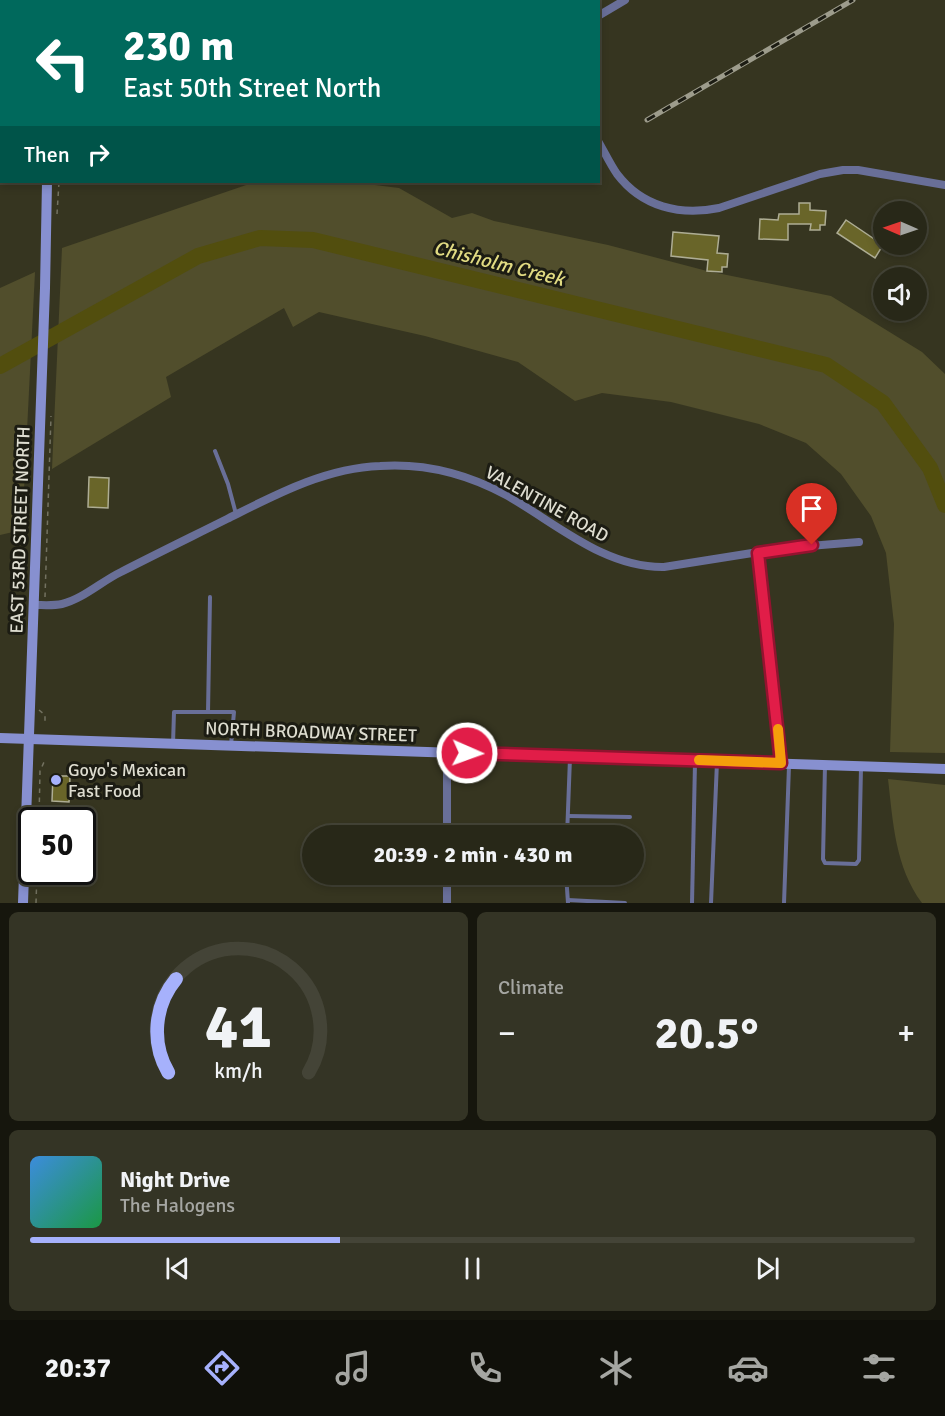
<!DOCTYPE html>
<html lang="en">
<head>
<meta charset="utf-8">
<style>
  :root { --surface:#282818; --page:#343425; --text:#f1f3f6; --muted:#a5a6a2; --line:#444437; --accent:#a6b1fc }
  body { margin:0; font-family:Signika,sans-serif; background:var(--page); color:var(--text); height:100vh; display:flex; flex-direction:column; font-size:22px; white-space:nowrap }
  * { box-sizing:border-box; margin:0 }
  p { font-size:20px; color:var(--muted) }
  .icon { flex:none; width:33px; height:33px; fill:none; stroke:currentColor; stroke-width:2; stroke-linecap:round; stroke-linejoin:round }
  .map { position:relative; height:903px; overflow:hidden }
  .side { display:flex; flex-direction:column; gap:9px; padding:9px; background:#16160d; flex:1 }
  .side>* { flex:none }
  .banner { position:absolute; left:0px; top:0px; width:600px; height:183px; box-shadow:0 3px 9px #0003,0 0 0 2px var(--line); background:#00695c; color:#fff; overflow:hidden }
  .needle { width:39px; rotate:272deg }
  .tools { position:absolute; left:873px; top:201px; display:grid; gap:12px }
  .tools a { display:grid; place-items:center; width:54px; height:54px; border-radius:50%; background:var(--surface); box-shadow:0 3px 9px #0003,0 0 0 2px var(--line); font-size:30px }
  .speed { position:absolute; left:18px; top:807px; display:flex; gap:12px; font-size:30px; font-weight:700; text-align:center }
  .speed>* { display:grid; place-content:center; width:78px; height:78px; border-radius:50%; background:var(--surface); box-shadow:0 3px 9px #0003,0 0 0 2px var(--line); line-height:1 }
  .speed .limit { border:3px solid #111; border-radius:9px; background:#fff; color:#111 }
  .pin { position:absolute; display:grid; place-items:center; width:51px; height:51px; color:#fff; margin:-62px -26px; border-radius:50% 50% 50% 0; rotate:-45deg; box-shadow:0 0 6px #0007 }
  .pin .icon { rotate:45deg }
  .me { position:absolute; width:66px; margin:-33px; rotate:92deg; stroke-linejoin:round; filter:drop-shadow(0 0 4px #0008) }
  .turn { display:flex; align-items:center; gap:21px; height:126px; padding:0 24px; font-size:27px }
  .turn .icon { width:78px; height:78px; stroke-width:2.5 }
  .turn b { display:block; font-size:42px; line-height:51px }
  .then { display:flex; align-items:center; height:57px; padding:0 24px; background:#0003; gap:12px; font-size:22px }
  .big { font-size:45px; font-weight:800; line-height:1.1 }
  .side .tile { flex:1; display:flex; flex-direction:column; justify-content:center; gap:9px; min-width:0; padding:0 21px; border-radius:9px; background:var(--page) }
  .side .dial { align-items:center; gap:0 }
  .dial svg { height:156px; overflow:visible; fill:none; stroke:var(--line); stroke-width:7; stroke-linecap:round; text-anchor:middle }
  .dial text { fill:var(--text); stroke:none }
  .song { display:flex; align-items:center; gap:18px }
  .cover { width:72px; height:72px; border-radius:9px; background:linear-gradient(135deg,hsl(210 70% 55%),hsl(140 70% 35%)) }
  .played { height:6px; border-radius:3px; background:linear-gradient(90deg,var(--accent) 35%,var(--line) 35%) }
  .keys { display:flex; justify-content:space-around; direction:ltr }
  .heat { display:flex; justify-content:space-between; align-items:center; font-size:33px; direction:ltr }
  .side .tiles { flex:1; display:grid; gap:9px; grid-template-columns:1fr 1fr }
  .tile:last-child { grid-column:span 2 }
  .trip { position:absolute; left:302px; top:825px; width:342px; height:60px; border-radius:30px; background:var(--surface); box-shadow:0 3px 9px #0003,0 0 0 2px var(--line); font-weight:800; line-height:60px; text-align:center }
  .dock { display:flex; height:96px; justify-content:space-around; align-items:center; background:#10100a; color:var(--muted) }
  .dock .icon { width:42px; height:42px }
  .dock .selected { color:var(--accent) }
  .dock b { font-size:27px; color:var(--text) }
  .map>svg:first-child { display:block }
  .green { fill:#514e2c }
  .lines { fill:none; stroke-linecap:round; stroke-linejoin:round }
  .river { stroke:#524e0e; stroke-width:16 }
  .building { fill:#696529; stroke:#aead94; stroke-width:1.5 }
  .path { stroke:#737260; stroke-width:1.5; stroke-dasharray:4.5 4.5; stroke-linecap:butt }
  .lane { stroke:#696f98; stroke-width:4 }
  .street { stroke:#696f98; stroke-width:8 }
  .secondary { stroke:#8790d0; stroke-width:10 }
  .rail-casing { stroke:#9d9c8c; stroke-width:5 }
  .rail { stroke:#1c1c13; stroke-width:3; stroke-dasharray:9; stroke-linecap:butt }
  .route-casing { stroke:#92132f; stroke-width:15 }
  .route { stroke:#e11d48; stroke-width:10 }
  .slow { stroke:#f59e0b; stroke-width:10 }
  .poi-dot { fill:#a6b1fc; stroke:#1c1c13; stroke-width:2 }
  .labels { text-anchor:middle; stroke-width:6; stroke-linejoin:round; paint-order:stroke }
  .street-label { font-size:18px; fill:#deddd0; stroke:#1c1c13 }
  .poi-label { font-size:18px; fill:#deddd0; stroke:#1c1c13; text-anchor:start }
  .water-label { font-size:20px; font-style:italic; fill:#e1db82; stroke:#1c1c13 }
</style>
</head>
<body>
<div class="map">
<svg width="945" height="903" viewBox="0 0 945 903">
  <rect width="100%" height="100%" fill="#363520"/>
  <!-- green -->
  <g class="green">
    <path d="M255,182H351L399,188L452,218L472,213L494,221L608,245L707,271L831,296L922,352L945,374V753L890,752L894,624L886,553L871,516L841,474L806,443L759,424L671,402L602,393L575,401L518,362L425,336L319,312L293,327L284,308L166,377L171,397L52,469L62,248Z"/>
    <path d="M35,272L22,530L0,535V288Z"/>
    <path d="M888,779L945,785V903H922C895,867 893,822 888,779Z"/>
  </g>
  <g class="lines">
    <!-- river -->
    <path class="river" d="M0,366L198,256L260,238L313,240L826,365L883,403L930,468L945,505"/>
  </g>
  <!-- building -->
  <g class="building">
    <path d="M799,203H810V210L826,211L825,225H820V230H810L811,224H788V240L759,239L760,219L778,220L779,214H799Z"/>
    <path d="M846,220L883,245L875,258L837,233Z"/>
    <path d="M673,232L719,236L717,253L728,254L727,267H722V272L707,271L708,260L671,256Z"/>
    <path d="M89,477L109,478L108,508L88,507Z"/>
    <path d="M53,776H70L69,802L52,801Z"/>
  </g>
  <g class="lines">
    <!-- path -->
    <g class="path">
      <path d="M68,2V0"/>
      <path d="M57,214L59,182"/>
      <path d="M45,597L51,416"/>
      <path d="M39,710L45,715V723"/>
      <path d="M39,820L40,771L44,762"/>
      <path d="M36,903L37,872"/>
    </g>
    <!-- lane -->
    <g class="lane">
      <path d="M105,2V0"/>
      <path d="M126,2V0"/>
      <path d="M215,451L228,484L236,514"/>
      <path d="M208,712L210,597"/>
      <path d="M173,744L174,712H234L231,745"/>
      <path d="M825,765L823,859L825,863L856,864L859,860L861,768"/>
      <path d="M568,816L630,817"/>
      <path d="M567,836L570,758"/>
      <path d="M566,874L568,903"/>
      <path d="M568,900L625,903"/>
      <path d="M692,903L695,763"/>
      <path d="M711,903L717,762"/>
      <path d="M784,903L789,766"/>
    </g>
    <!-- street -->
    <g class="street">
      <path d="M530,0V2"/>
      <path d="M326,2L327,0"/>
      <path d="M598,16L625,0"/>
      <path d="M0,108H2"/>
      <path d="M598,141C604,151 610,164 617,174C642,207 680,216 719,208L820,174L843,170H858L945,185"/>
      <path d="M758,553L781,763"/>
      <path d="M34,605C43,605 53,606 62,604C83,599 102,581 121,572C156,554 191,537 227,519C275,495 325,468 380,466C424,463 467,474 506,495C556,523 604,568 664,567L784,548L859,542"/>
      <path d="M447,752V836"/>
      <path d="M447,874V903"/>
    </g>
    <!-- secondary -->
    <g class="secondary">
      <path d="M54,2V0"/>
      <path d="M0,738L945,769"/>
      <path d="M23,903L45,288L47,182"/>
    </g>
    <defs>
      <path id="rail" d="M647,120L853,0"/>
    </defs>
    <!-- rail casing -->
    <use href="#rail" class="rail-casing"/>
    <!-- rail -->
    <use href="#rail" class="rail"/>
  </g>
  <g class="lines">
    <defs>
      <path id="route" d="M467,753L781,763L758,553L812,545"/>
    </defs>
    <!-- route casing -->
    <use href="#route" class="route-casing"/>
    <!-- route -->
    <use href="#route" class="route"/>
    <!-- slow -->
    <path class="slow" d="M699,760L781,763L778,729"/>
  </g>
  <!-- markers -->
  <circle class="poi-dot" cx="56" cy="780" r="6"/>
  <g class="labels">
    <!-- street labels -->
    <g class="street-label">
      <text transform="translate(547 504) rotate(29)" y="6">VALENTINE ROAD</text>
      <text transform="translate(20 530) rotate(-88)" y="6">EAST 53RD STREET NORTH</text>
      <text transform="translate(311 732) rotate(2)" y="6">NORTH BROADWAY STREET</text>
    </g>
    <!-- poi labels -->
    <g class="poi-label">
      <text x="68" y="776">Goyo's Mexican<tspan x="68" dy="21">Fast Food</tspan></text>
    </g>
    <!-- water labels -->
    <g class="water-label">
      <text transform="translate(499 263) rotate(14)" y="7">Chisholm Creek</text>
    </g>
  </g>
</svg>
<div class="tools">
<a><svg class="needle" viewBox="-14 -14 28 28"><path d="M0-13l5 13h-10z" fill="#e53935"/><path d="M0 13l5-13h-10z" fill="#a5a6a2"/></svg></a>
<a><svg class="icon" aria-label="sound" viewBox="0 0 24 24"><path d="M4 9h4l5-4v14l-5-4H4zM17 9q2 3 0 6"/></svg></a>
</div>
<div class="speed"><div class="limit">50</div></div>
<div class="pin" style="left:812px;top:545px;background:#d93025"><svg class="icon" aria-label="arrive" viewBox="0 0 24 24"><path d="M6 21V4h12l-3 4 3 4H6"/></svg></div>
<svg class="me" style="left:467px;top:753px" viewBox="-20 -20 40 40"><circle r="17" fill="#e11d48" stroke="#fff" stroke-width="3"/><path d="M0-11L8 9 0 5-8 9z" fill="#fff"/></svg>
<div class="trip">20:39 · 2 min · 430 m</div>
<div class="banner">
<div class="turn"><svg class="icon" aria-label="left" viewBox="0 0 24 24"><path d="M17 20v-9H6M10 6l-5 5 5 5"/></svg><div><b>230 m</b>East 50th Street North</div></div>
<div class="then">Then<svg class="icon" aria-label="right" viewBox="0 0 24 24"><path d="M7 20v-9h11M14 6l5 5-5 5"/></svg></div>
</div>
</div>
<section class="side">
<div class="tiles">
<div class="tile dial"><svg viewBox="0 0 100 80">
<path d="M14 69A42 42 0 1 1 86 69"/>
<path d="M14 69A42 42 0 0 1 18 21" stroke="#a6b1fc"/>
<text x="50" y="56" font-size="32" font-weight="700">41</text>
<text x="50" y="72" font-size="11">km/h</text>
</svg></div>
<div class="tile"><p>Climate</p>
<div class="heat"><a>−</a><b class="big">20.5°</b><a>+</a></div>
</div>
<div class="tile">
<div class="song"><i class="cover"></i><div><b>Night Drive</b><p>The Halogens</p></div></div>
<div class="played"></div>
<div class="keys"><svg class="icon" aria-label="previous" viewBox="0 0 24 24"><path d="M18 5L8 12l10 7zM5 5v14"/></svg><svg class="icon" aria-label="pause" viewBox="0 0 24 24"><path d="M8 5v14M16 5v14"/></svg><svg class="icon" aria-label="next" viewBox="0 0 24 24"><path d="M6 5l10 7-10 7zM19 5v14"/></svg></div>
</div>
</div>
</section>
<nav class="dock">
<b>20:37</b>
<svg class="icon selected" aria-label="directions" viewBox="0 0 24 24"><path d="M12 3l9 9-9 9-9-9zM9 14v-3h6M13 9l2 2-2 2"/></svg>
<svg class="icon" aria-label="music" viewBox="0 0 24 24"><path d="M9 18V5l10-2v13"/><circle cx="6" cy="18" r="3"/><circle cx="16" cy="16" r="3"/></svg>
<svg class="icon" aria-label="phone" viewBox="0 0 24 24"><path d="M5 4h4l2 5-3 2q2 4 5 5l2-3 5 2v4C11 20 4 13 5 4z"/></svg>
<svg class="icon" aria-label="climate" viewBox="0 0 24 24"><path d="M12 3v18M4 7l16 10M4 17L20 7"/></svg>
<svg class="icon" aria-label="car" viewBox="0 0 24 24"><path d="M5 17H2v-5l4-1 3-4h7l3 4 3 1v5h-3M9 17h6M6 11h13"/><circle cx="7" cy="17" r="2"/><circle cx="17" cy="17" r="2"/></svg>
<svg class="icon" aria-label="filters" viewBox="0 0 24 24"><path d="M4 7h16M4 17h16"/><circle cx="9" cy="7" r="2"/><circle cx="15" cy="17" r="2"/></svg>
</nav>
</body>
</html>
